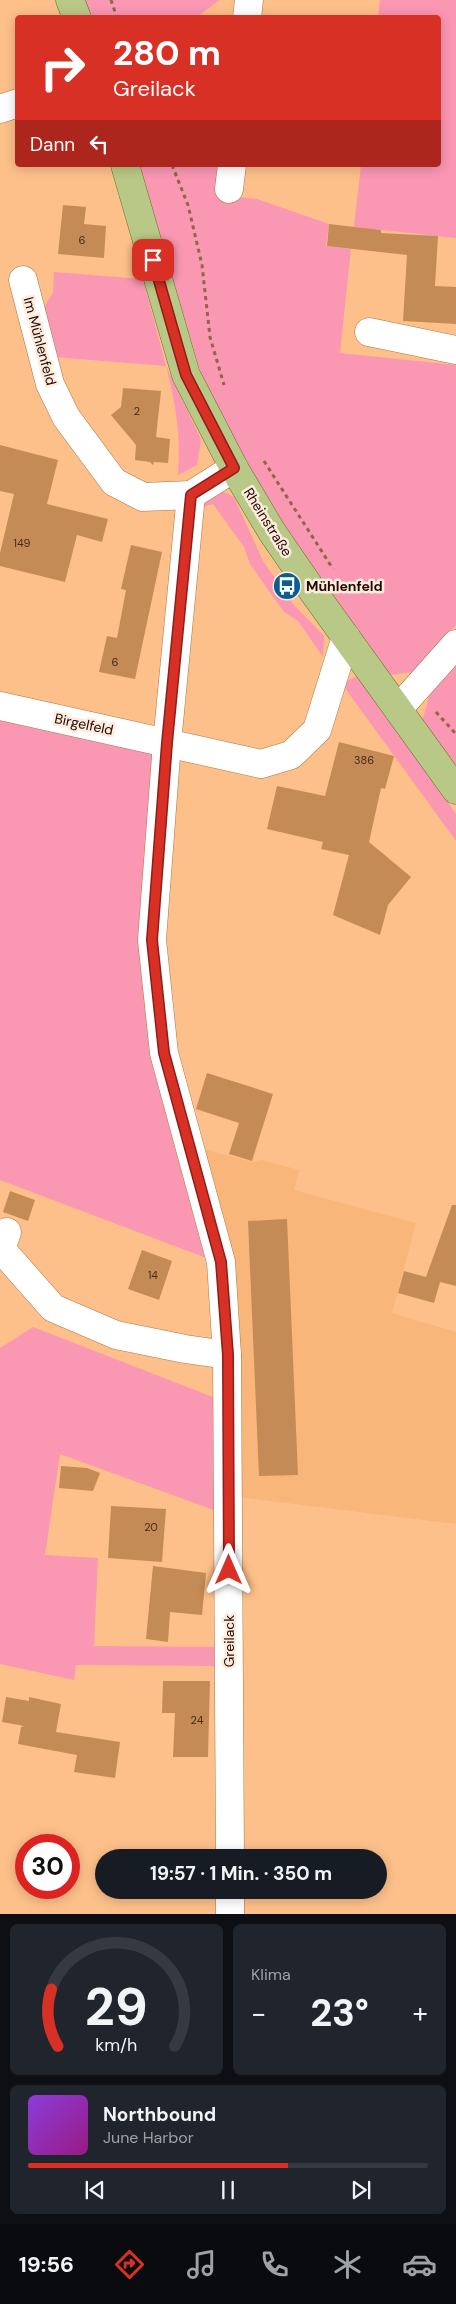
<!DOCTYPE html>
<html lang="de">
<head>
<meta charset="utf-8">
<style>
  :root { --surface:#171b24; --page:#20242c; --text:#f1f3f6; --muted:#9ea1a6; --line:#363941; --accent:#d93025 }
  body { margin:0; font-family:"DM Sans",sans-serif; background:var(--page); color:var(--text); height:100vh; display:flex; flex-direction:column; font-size:19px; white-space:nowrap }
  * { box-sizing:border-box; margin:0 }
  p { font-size:16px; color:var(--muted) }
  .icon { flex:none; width:28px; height:28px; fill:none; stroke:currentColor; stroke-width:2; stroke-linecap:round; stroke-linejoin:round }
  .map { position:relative; height:1914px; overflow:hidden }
  .sheet { display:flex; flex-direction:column; gap:10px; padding:10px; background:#0d0f14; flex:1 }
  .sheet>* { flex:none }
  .guide { position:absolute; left:15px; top:15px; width:426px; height:152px; border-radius:5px; box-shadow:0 2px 12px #0003; background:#d93025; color:#fff; overflow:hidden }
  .speed { position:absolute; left:15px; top:1834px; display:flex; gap:10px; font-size:25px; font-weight:700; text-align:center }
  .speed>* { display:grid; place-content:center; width:65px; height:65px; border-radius:50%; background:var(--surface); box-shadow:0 2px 12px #0003; line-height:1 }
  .speed .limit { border:8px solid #d22; background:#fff; color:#111 }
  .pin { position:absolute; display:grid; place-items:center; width:42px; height:42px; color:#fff; margin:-21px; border-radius:10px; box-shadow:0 2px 8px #0006 }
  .me { position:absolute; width:55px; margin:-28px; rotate:0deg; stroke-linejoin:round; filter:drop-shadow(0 0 4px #0008) }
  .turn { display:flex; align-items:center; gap:18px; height:105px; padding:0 15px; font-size:22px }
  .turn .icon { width:65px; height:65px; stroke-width:2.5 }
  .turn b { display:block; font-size:35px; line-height:42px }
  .then { display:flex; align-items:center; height:48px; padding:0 15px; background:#0003; gap:10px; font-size:19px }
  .big { font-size:38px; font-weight:700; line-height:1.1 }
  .sheet .tile { flex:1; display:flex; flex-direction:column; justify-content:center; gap:8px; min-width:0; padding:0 18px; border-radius:8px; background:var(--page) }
  .sheet .dial { align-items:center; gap:0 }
  .dial svg { height:130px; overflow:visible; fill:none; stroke:var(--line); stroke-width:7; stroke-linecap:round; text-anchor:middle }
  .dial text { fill:var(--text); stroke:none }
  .song { display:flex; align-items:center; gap:15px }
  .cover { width:60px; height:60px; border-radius:8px; background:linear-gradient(135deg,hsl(270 70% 55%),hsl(310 70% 35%)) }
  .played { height:5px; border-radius:2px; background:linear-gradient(90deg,var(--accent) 65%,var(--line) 65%) }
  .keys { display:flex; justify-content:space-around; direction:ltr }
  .heat { display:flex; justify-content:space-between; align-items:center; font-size:28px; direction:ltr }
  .sheet .tiles { flex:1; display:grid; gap:10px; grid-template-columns:1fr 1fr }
  .tile:last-child { grid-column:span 2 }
  .trip { position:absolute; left:95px; top:1849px; width:292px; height:50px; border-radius:25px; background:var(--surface); box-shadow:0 2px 12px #0003; font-weight:700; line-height:50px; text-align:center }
  .menu { display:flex; height:80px; justify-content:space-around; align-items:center; background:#090b0e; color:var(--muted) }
  .menu .icon { width:35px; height:35px }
  .menu .selected { color:var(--accent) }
  .menu b { font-size:22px; color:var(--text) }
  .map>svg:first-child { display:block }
  .built { fill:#f9b67a }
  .green { fill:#fa97b3 }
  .building { fill:#c58b56 }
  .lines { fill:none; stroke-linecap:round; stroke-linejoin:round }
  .minor-casing { stroke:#ae7641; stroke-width:29 }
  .major-casing { stroke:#636e22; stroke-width:29 }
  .path { stroke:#8f6646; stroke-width:3; stroke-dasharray:4 4; stroke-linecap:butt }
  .minor { stroke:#fff; stroke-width:28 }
  .major { stroke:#b8c886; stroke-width:28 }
  .route-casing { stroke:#8d1f18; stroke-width:12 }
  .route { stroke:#d93025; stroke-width:9 }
  .labels { text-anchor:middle; stroke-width:5; stroke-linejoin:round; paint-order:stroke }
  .number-label { font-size:11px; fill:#472a16 }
  .street-label { font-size:14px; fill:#1d0900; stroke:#feebdc }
  .poi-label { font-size:14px; font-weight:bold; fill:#1d0900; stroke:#feebdc; text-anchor:start }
</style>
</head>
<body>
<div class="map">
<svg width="456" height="1914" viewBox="0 0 456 1914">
  <rect width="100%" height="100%" fill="#fdc08a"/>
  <!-- built -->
  <path class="built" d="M200,1148L252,1162L262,1160L299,1170L294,1190L416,1223L392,1313L456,1332V1524L238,1497Z"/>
  <!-- green -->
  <g class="green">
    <path d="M84,0H220L195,18L90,17Z"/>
    <path d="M380,0H456V238L354,227L361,165H439V18L378,17Z"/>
    <path d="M138,165H226L222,195L257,199L329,224L326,246L351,249L340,353L456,365V625L414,672L389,675L277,518L237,452L203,379Z"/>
    <path d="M54,272L143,279L166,366L201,439L197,465L178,475C181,434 176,405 166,366L53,357L44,307L53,293Z"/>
    <path d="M218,489L234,497L263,561L293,604L324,636L323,657L298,621L284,612L250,564L244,547L213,504L199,508Z"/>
    <path d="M456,662V766L422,722L431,689Z"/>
    <path d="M358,675L456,814V841L342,684Z"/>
    <path d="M0,712L154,748L142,944L209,1259L0,1180Z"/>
    <path d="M33,1327L218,1399L219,1512L60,1454L45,1555L98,1558L94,1646L219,1647L220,1666L76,1665L74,1680L0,1664V1348Z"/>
  </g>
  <!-- building -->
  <g class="building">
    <path d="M63,205L86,207L84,224L106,226L104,258L58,254Z"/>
    <path d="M329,224L381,230V233L438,236L435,286L456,287V324L403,321L407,255L327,246Z"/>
    <path d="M123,388L161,391L156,437L170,439L168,463L154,462L153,465L150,462L135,460L136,445L111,415L121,407Z"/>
    <path d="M0,445L58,460L47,504L108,519L102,542L77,535L65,582L0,566V553L14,494L0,491Z"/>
    <path d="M131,545L162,552L135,679L99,672L107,636L117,638L126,590L121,589Z"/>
    <path d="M339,742L394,756L385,789L381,788L369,842L411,877L388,905L380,935L333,915L349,855L321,849L323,842L267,829L277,786L325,796Z"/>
    <path d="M207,1073L273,1094L252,1161L229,1154L239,1123L196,1109Z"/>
    <path d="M10,1191L35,1200L28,1221L3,1212Z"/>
    <path d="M452,1205H456V1286L440,1282L434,1303L398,1293L404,1271L426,1277Z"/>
    <path d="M287,1219L298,1475L259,1476L248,1221Z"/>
    <path d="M142,1250L172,1261L159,1300L128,1289Z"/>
    <path d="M61,1466L87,1468L100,1473L93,1491L59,1488Z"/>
    <path d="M111,1506L166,1509L162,1562L108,1558Z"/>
    <path d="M153,1566L206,1573L202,1615L170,1612L168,1642L146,1639Z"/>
    <path d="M163,1681H210L208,1757H173L175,1713H162Z"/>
    <path d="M6,1697L29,1701V1697L61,1704L56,1732L120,1742L115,1778L74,1772L77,1755L18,1744L21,1727L24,1726L2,1722Z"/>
  </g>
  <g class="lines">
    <defs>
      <g id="minor">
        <path d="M247,18L249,0"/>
        <path d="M0,109L18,103"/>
        <path d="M229,189L232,165"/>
        <path d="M23,280L50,384L66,417L114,482L143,497L191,495"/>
        <path d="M369,332L456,350"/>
        <path d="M0,706L261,764L291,755L317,730L346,637"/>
        <path d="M398,709L456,644"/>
        <path d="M7,1232L1,1249L53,1308L116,1335L185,1349L227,1355"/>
        <path d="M230,1858L227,1355L221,1262L164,1053L152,940L167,743L191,495L234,468"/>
        <path d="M230,1890V1914"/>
      </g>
      <g id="major">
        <path d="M70,0L77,18"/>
        <path d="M125,165L186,375L234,468L272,532L314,593L456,790"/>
      </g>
    </defs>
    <!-- minor casing -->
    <use href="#minor" class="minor-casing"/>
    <!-- major casing -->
    <use href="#major" class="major-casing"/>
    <!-- path -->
    <g class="path">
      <path d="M111,0L117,18"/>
      <path d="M172,165L188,205L202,265L210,337L224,385"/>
      <path d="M264,461L333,569"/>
      <path d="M436,712L456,734"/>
    </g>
    <!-- minor -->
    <use href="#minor" class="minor"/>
    <!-- major -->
    <use href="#major" class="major"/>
  </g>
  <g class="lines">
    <defs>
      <path id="route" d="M153,260L186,375L234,468L191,495L167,743L152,940L164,1053L221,1262L228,1355L229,1570"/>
    </defs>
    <!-- route casing -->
    <use href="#route" class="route-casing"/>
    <!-- route -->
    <use href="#route" class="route"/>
  </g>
  <!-- icons -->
  <defs>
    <symbol id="bus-disc" viewBox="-11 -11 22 22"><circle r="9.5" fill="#075e8f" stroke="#feebdc"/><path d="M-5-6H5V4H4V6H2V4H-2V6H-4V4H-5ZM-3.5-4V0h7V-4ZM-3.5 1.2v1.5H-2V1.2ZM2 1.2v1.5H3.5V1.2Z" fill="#fff"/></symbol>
  </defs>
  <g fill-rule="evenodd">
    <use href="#bus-disc" x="271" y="570" width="32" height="32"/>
  </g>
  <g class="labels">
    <!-- number labels -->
    <g class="number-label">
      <text x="82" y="244">6</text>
      <text x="137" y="415">2</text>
      <text x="22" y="547">149</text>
      <text x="115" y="666">6</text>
      <text x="364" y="764">386</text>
      <text x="153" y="1279">14</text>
      <text x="151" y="1531">20</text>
      <text x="197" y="1724">24</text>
    </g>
    <!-- street labels -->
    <g class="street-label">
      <text transform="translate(40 341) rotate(75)" y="5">Im Mühlenfeld</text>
      <text transform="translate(268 522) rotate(58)" y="5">Rheinstraße</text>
      <text transform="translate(84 724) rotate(12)" y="5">Birgelfeld</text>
      <text transform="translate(229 1641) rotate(-90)" y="5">Greilack</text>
    </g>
    <!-- poi labels -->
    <g class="poi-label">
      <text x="306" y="591">Mühlenfeld</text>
    </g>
  </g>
</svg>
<div class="speed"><div class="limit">30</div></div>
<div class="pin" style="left:153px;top:260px;background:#d93025"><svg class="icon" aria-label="arrive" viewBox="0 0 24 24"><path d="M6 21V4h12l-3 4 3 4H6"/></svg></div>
<svg class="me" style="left:229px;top:1570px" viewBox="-20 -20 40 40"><path d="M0-17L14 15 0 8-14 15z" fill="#d93025" stroke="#fff" stroke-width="4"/></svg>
<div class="trip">19:57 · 1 Min. · 350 m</div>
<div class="guide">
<div class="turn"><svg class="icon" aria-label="right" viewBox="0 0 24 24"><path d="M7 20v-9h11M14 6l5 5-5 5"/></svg><div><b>280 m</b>Greilack</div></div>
<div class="then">Dann<svg class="icon" aria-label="left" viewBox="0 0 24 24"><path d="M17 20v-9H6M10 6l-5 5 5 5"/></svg></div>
</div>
</div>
<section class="sheet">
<div class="tiles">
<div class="tile dial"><svg viewBox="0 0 100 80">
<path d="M14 69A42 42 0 1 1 86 69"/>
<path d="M14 69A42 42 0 0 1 10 34" stroke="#d93025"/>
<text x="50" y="56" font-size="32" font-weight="700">29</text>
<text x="50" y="72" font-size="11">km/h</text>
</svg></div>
<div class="tile"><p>Klima</p>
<div class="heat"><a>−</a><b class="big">23°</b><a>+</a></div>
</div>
<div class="tile">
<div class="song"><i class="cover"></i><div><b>Northbound</b><p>June Harbor</p></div></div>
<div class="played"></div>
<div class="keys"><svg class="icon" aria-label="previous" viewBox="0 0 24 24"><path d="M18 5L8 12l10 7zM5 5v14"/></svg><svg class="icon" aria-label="pause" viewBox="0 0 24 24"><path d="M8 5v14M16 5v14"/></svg><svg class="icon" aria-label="next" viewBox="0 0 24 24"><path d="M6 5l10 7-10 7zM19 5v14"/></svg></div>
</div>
</div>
</section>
<nav class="menu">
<b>19:56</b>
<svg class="icon selected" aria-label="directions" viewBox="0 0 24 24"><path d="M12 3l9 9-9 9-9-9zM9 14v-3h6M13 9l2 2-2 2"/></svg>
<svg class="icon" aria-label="music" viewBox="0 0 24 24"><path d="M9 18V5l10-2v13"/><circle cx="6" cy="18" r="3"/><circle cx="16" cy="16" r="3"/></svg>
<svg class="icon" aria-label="phone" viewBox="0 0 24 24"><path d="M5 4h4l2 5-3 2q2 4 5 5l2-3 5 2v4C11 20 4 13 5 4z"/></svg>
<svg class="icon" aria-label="climate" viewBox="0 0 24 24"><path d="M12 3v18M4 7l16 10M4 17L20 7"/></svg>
<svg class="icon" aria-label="car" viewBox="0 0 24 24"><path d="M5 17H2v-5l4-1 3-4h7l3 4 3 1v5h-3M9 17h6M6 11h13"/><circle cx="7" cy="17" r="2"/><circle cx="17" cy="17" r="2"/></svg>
</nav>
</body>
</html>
